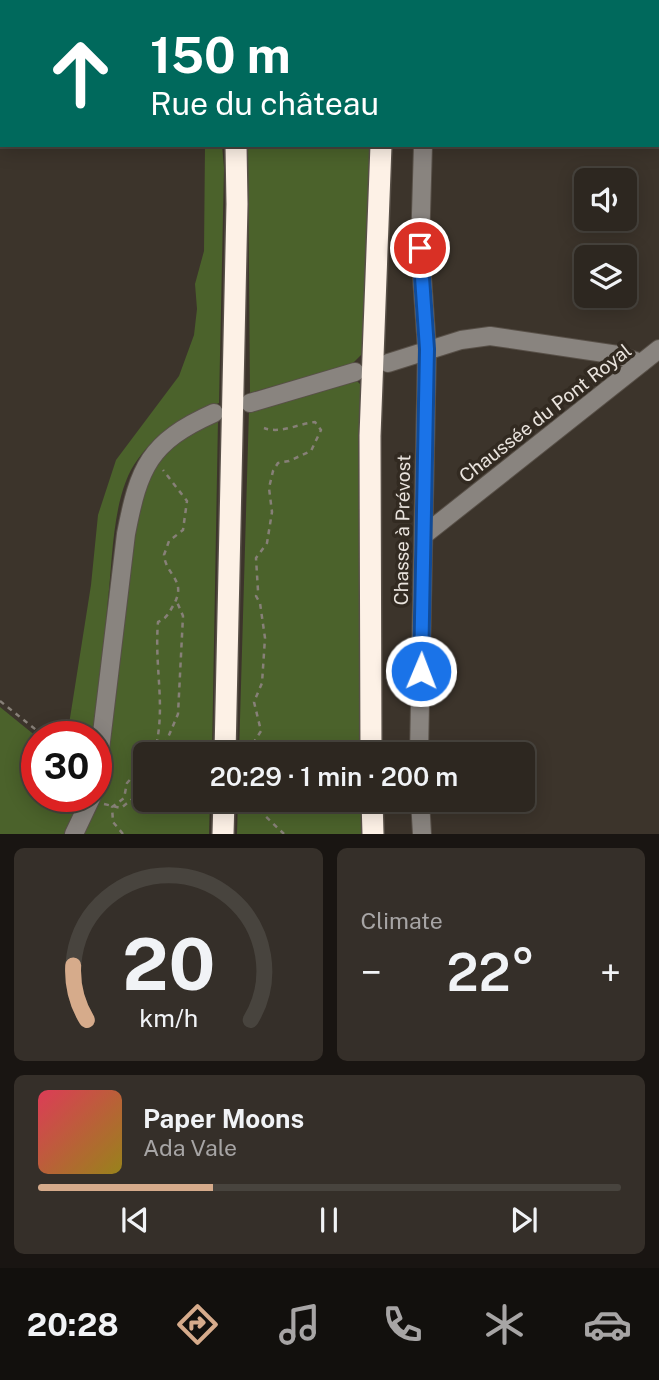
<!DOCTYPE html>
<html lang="en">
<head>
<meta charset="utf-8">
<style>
  :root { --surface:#2d2720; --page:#352f29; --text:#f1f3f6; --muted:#a7a5a5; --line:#48443e; --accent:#d6ab8b }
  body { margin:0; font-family:"Public Sans",sans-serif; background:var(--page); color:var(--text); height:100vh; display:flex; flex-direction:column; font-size:26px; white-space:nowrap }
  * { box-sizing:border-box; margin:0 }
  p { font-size:23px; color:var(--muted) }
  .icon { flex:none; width:38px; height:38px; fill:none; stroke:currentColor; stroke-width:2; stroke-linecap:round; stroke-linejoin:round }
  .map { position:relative; height:834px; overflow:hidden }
  .side { display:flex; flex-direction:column; gap:14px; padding:14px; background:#191512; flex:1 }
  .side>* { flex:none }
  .top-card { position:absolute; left:0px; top:0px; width:660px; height:147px; box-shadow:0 4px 18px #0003,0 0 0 2px var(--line); background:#00695c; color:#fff; overflow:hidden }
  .tools { position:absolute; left:574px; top:168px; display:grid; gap:14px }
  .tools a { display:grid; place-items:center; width:63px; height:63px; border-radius:10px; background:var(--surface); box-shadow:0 4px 18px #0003,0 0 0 2px var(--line); font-size:35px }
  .speed { position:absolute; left:21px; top:721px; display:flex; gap:14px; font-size:35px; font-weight:700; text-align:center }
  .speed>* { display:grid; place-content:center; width:91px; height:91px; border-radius:50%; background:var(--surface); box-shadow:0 4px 18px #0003,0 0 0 2px var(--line); line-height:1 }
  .speed .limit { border:10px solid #d22; background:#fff; color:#111 }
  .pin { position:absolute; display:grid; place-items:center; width:60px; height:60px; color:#fff; margin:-30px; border:4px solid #fff; border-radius:50%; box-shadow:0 2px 7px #0007 }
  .me { position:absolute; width:77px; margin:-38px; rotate:1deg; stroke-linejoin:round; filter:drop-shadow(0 0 5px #0008) }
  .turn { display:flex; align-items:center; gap:24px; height:147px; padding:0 35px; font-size:32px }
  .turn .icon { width:91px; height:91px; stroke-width:2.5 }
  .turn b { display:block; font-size:49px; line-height:60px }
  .big { font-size:52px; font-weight:600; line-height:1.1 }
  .side .card { flex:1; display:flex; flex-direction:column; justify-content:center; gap:10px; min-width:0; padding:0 24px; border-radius:10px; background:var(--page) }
  .side .dial { align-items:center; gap:0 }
  .dial svg { height:182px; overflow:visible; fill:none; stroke:var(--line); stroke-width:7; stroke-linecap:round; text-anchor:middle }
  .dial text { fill:var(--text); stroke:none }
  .song { display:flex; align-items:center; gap:21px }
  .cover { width:84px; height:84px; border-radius:10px; background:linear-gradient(135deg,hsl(350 70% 55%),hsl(50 70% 35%)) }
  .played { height:7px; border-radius:4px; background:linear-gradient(90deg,var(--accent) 30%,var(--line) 30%) }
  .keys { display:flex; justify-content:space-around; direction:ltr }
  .heat { display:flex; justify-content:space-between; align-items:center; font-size:38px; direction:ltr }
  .side .tiles { flex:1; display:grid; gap:14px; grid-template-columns:1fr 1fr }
  .card:last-child { grid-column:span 2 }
  .trip { position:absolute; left:133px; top:742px; width:402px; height:70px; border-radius:10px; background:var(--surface); box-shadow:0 4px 18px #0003,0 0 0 2px var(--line); font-weight:600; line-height:70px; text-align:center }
  .menu { display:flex; height:112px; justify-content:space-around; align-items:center; background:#12100d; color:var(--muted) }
  .menu .icon { width:49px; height:49px }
  .menu .on { color:var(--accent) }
  .menu b { font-size:32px; color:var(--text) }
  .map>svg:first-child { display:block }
  .green { fill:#4b622b }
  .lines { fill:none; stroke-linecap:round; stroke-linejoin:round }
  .minor-casing { stroke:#585048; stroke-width:20 }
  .highway-casing { stroke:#585048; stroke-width:24 }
  .path { stroke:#878078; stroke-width:2.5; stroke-dasharray:5 5; stroke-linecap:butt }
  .minor { stroke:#89847f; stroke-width:18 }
  .highway { stroke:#fdf1e6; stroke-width:21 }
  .route-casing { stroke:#114b97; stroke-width:18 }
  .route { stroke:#1a73e8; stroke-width:12 }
  .labels { text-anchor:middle; stroke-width:7; stroke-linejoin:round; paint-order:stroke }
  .street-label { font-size:19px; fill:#eae4de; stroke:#322a21 }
</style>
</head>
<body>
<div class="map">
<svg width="659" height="834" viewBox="0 0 659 834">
  <rect width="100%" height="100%" fill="#3c342b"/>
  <!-- green -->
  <g class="green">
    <path d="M205,145H222L224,168L219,403C185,416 160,429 138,459C112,493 113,558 108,599C104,645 99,691 94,737H67L91,585L98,515L116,460L179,376L194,335L197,309L195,284L204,251Z"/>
    <path d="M248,145H371L362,354L352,364L250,393Z"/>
    <path d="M354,378L361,385L359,639L362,754H239L249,410Z"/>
    <path d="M218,419L212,754H145V800H210L209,834H82L102,786L142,477L185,433Z"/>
    <path d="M0,707L37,737V796H82L66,834H0Z"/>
    <path d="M238,800H363L364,834H237Z"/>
  </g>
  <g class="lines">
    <defs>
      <g id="minor">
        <path d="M427,2V0"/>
        <path d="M388,363L461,340L490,336L618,355L641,363"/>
        <path d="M250,403L355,372"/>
        <path d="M424,535L659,349"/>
        <path d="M419,754L427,349L420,248L423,145"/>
        <path d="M96,783L126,534C139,467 149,442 214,413"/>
        <path d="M420,800L422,834"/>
        <path d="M74,834L92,796"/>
      </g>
      <g id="highway">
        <path d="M228,0V2"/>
        <path d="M389,2V0"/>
        <path d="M225,754L237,204L236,145"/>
        <path d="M371,754L370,436L381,145"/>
        <path d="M372,800L373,834"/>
        <path d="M223,834L224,800"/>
      </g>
    </defs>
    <!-- minor casing -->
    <use href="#minor" class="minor-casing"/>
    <!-- highway casing -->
    <use href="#highway" class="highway-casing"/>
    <!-- path -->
    <g class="path">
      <path d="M0,701L45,737"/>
      <path d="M154,754C167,708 154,670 158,622C167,618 168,614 173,606C188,580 166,576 164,555L169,541L183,530L187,501L163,470"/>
      <path d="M161,754L178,714L183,616L177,602"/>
      <path d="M253,754L254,742L261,731L254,702L262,683L265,638L260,603L256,596L258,591L256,558L267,543L272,512L269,488L273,471L278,463L289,461L311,451L321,430L315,422C298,424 280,434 264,428"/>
      <path d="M260,800L259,810L284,834"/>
      <path d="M104,804L121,808L140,793L145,783"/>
      <path d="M123,834L113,822L112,807L124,798L127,783L145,763"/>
    </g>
    <!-- minor -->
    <use href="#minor" class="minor"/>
    <!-- highway -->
    <use href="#highway" class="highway"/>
  </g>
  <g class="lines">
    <defs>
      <path id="route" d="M420,248L427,349L421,671"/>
    </defs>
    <!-- route casing -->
    <use href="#route" class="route-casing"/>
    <!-- route -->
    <use href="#route" class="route"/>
  </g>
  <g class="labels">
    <!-- street labels -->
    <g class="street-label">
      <text transform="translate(545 413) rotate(-38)" y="7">Chaussée du Pont Royal</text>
      <text transform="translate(402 530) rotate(-89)" y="7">Chasse à Prévost</text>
    </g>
  </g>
</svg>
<div class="tools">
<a><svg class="icon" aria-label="sound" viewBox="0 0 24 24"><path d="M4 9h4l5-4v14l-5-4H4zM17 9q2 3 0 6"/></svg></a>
<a><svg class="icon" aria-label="layers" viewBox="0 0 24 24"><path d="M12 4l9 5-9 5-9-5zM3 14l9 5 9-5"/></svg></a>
</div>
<div class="speed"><div class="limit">30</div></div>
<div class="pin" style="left:420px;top:248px;background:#d93025"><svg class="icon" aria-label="arrive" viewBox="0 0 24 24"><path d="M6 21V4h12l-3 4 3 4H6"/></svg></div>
<svg class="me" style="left:421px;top:671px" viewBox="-20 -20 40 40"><circle r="17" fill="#1a73e8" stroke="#fff" stroke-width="3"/><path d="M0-11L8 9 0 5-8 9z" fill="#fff"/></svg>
<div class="trip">20:29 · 1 min · 200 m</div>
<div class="top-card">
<div class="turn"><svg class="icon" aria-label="ahead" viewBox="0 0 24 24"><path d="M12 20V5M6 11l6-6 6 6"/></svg><div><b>150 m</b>Rue du château</div></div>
</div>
</div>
<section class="side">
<div class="tiles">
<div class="card dial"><svg viewBox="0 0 100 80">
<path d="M14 69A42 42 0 1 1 86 69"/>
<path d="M14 69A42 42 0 0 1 8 45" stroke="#d6ab8b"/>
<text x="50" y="56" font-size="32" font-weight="700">20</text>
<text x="50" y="72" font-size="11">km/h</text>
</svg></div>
<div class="card"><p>Climate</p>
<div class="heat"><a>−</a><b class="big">22°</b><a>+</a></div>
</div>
<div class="card">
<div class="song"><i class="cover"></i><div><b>Paper Moons</b><p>Ada Vale</p></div></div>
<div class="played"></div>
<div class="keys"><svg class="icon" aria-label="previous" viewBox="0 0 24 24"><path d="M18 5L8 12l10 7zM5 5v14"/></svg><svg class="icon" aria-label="pause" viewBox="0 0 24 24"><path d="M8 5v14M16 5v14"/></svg><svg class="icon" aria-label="next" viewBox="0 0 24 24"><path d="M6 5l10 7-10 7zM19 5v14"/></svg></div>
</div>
</div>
</section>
<nav class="menu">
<b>20:28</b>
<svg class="icon on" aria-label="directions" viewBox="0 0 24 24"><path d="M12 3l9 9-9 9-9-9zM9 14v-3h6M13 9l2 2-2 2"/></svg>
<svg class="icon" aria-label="music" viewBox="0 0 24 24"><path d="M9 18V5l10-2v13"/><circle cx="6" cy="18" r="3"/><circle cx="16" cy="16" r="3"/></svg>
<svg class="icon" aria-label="phone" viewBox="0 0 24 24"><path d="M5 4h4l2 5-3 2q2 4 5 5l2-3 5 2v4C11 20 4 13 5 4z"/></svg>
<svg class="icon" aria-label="climate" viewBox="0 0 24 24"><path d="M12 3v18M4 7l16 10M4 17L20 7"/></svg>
<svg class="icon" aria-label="car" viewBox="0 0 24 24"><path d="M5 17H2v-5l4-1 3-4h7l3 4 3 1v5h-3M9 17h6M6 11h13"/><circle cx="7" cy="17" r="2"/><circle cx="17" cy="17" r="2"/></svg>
</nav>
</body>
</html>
